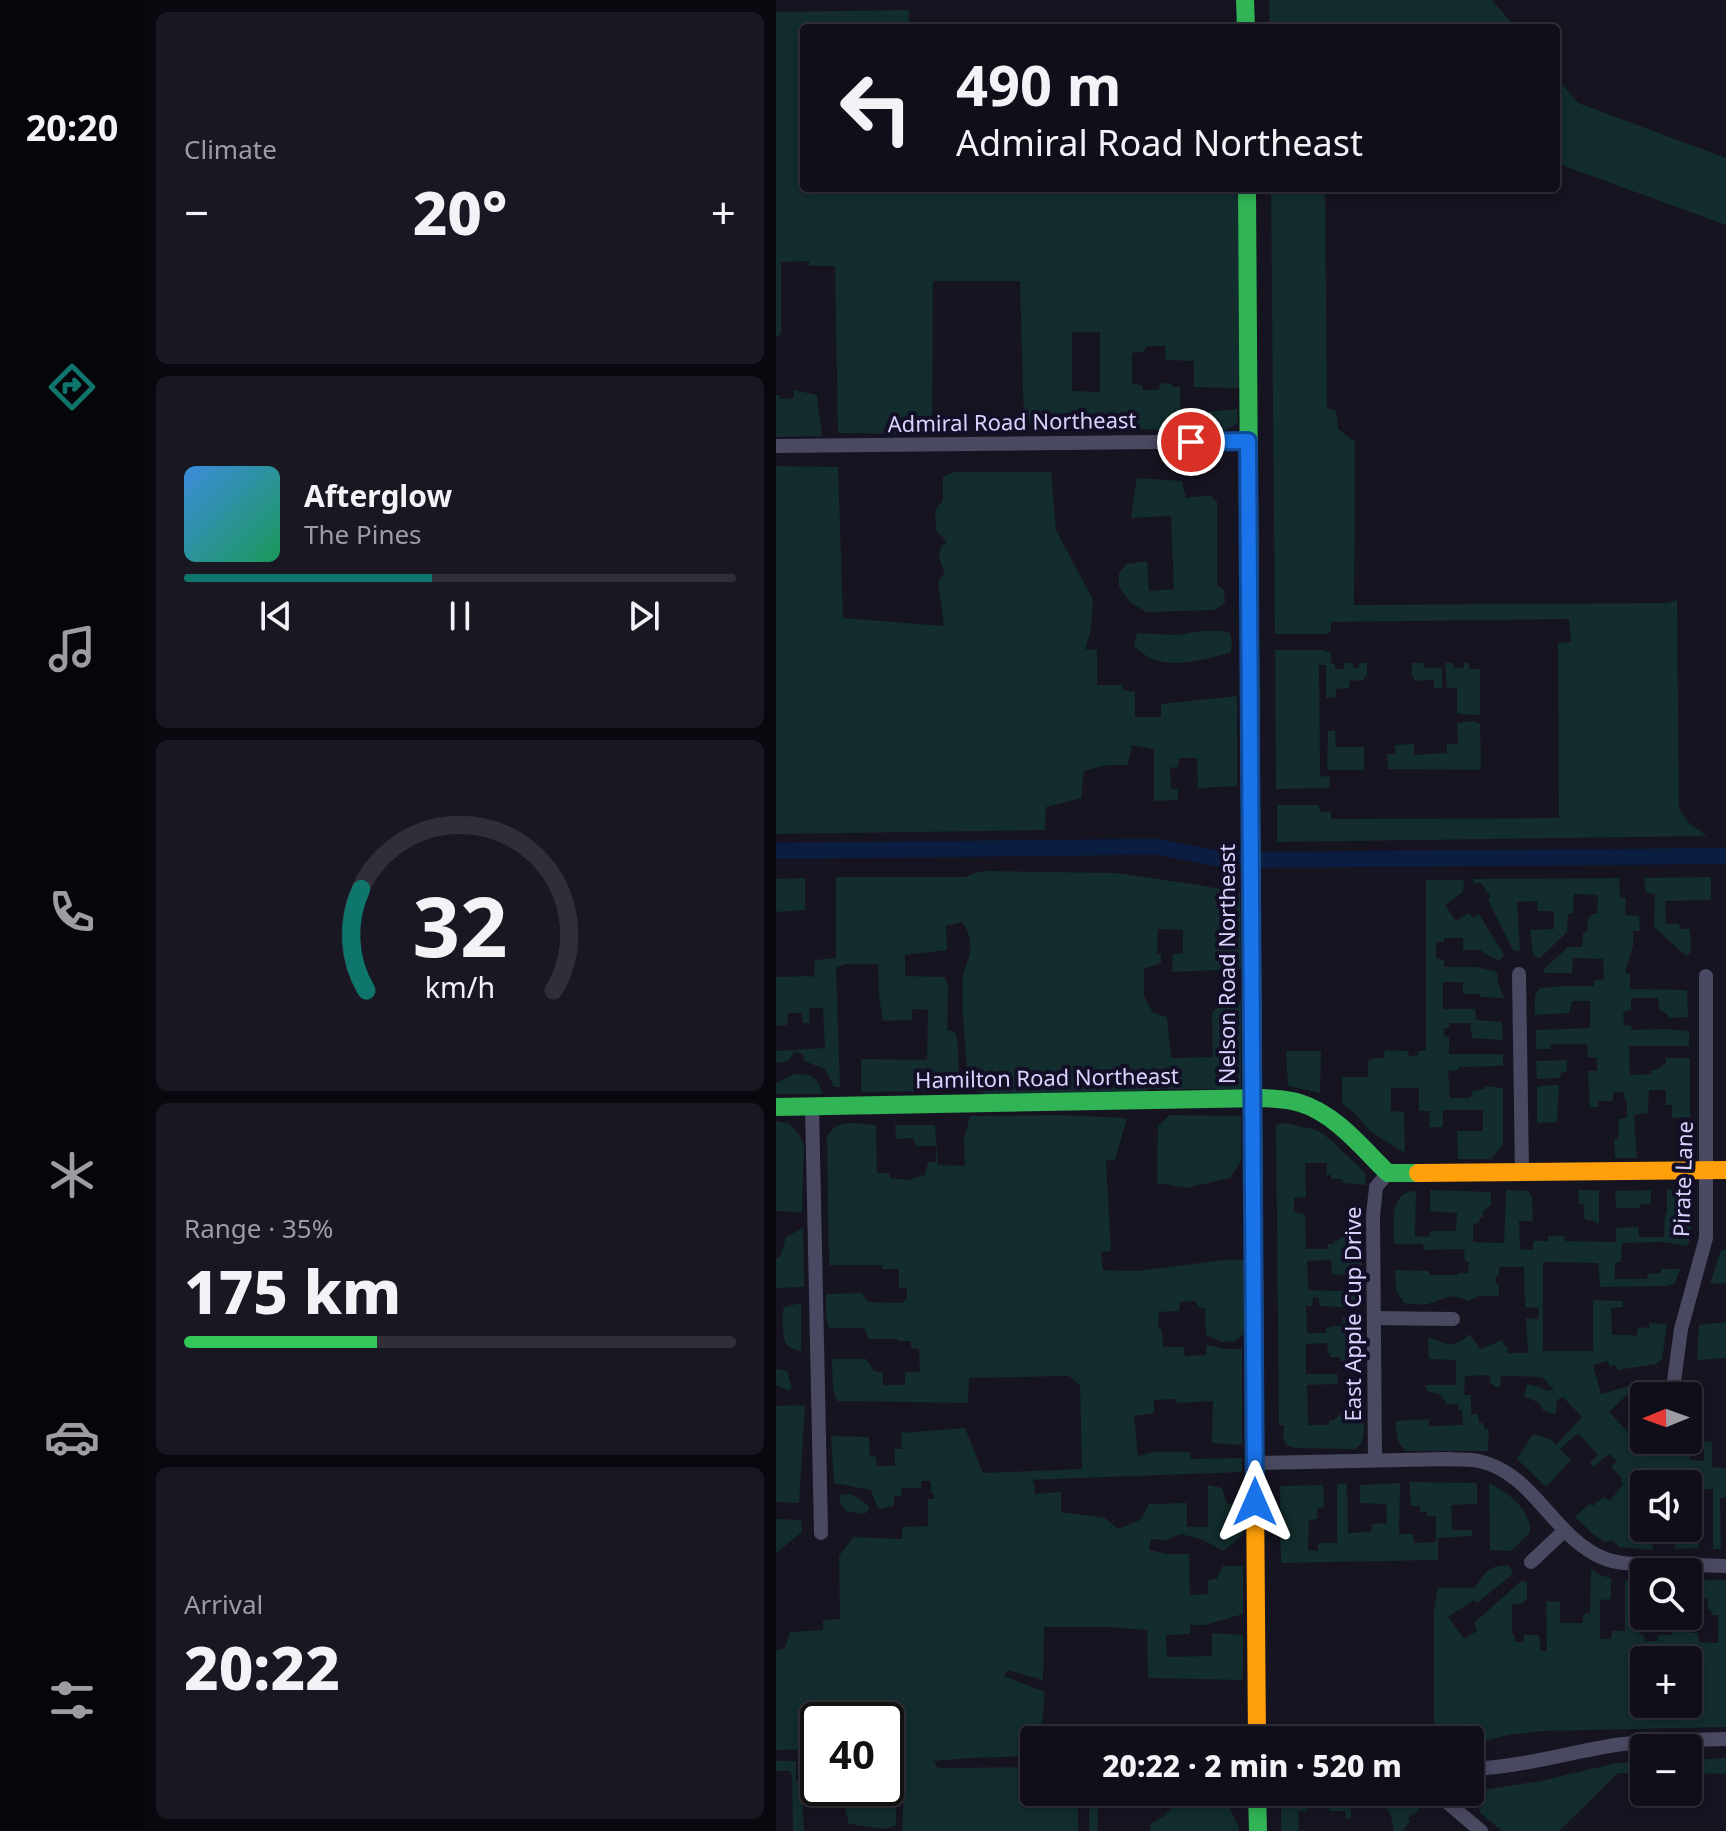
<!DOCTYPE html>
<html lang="en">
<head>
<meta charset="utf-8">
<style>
  :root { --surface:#100f19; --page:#191822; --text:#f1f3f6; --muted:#9c9ca2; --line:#302f38; --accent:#0f766e }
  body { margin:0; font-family:"Noto Sans",sans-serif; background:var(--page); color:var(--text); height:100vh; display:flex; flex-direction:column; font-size:30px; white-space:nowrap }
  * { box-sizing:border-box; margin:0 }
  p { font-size:26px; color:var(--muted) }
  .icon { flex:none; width:44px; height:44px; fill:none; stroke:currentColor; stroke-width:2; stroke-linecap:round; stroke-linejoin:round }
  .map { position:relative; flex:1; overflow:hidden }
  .sheet { display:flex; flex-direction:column; gap:12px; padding:12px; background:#09080e; width:632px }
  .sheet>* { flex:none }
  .hud { position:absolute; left:24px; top:24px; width:760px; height:168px; border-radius:8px; box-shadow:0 4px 12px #0003,0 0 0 2px var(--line); background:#100f19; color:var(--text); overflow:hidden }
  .needle { width:52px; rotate:269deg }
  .fabs { position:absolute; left:854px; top:1382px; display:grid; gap:16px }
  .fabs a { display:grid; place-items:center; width:72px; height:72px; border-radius:8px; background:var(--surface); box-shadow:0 4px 12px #0003,0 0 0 2px var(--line); font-size:40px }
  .speed { position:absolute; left:24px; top:1702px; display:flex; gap:16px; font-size:40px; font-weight:700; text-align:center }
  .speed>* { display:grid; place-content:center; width:104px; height:104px; border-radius:50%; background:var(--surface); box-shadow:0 4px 12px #0003,0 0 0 2px var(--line); line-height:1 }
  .speed .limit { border:4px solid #111; border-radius:12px; background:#fff; color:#111 }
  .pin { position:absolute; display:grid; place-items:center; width:68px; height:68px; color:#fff; margin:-34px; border:4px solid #fff; border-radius:50%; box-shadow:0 2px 8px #0007 }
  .me { position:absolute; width:88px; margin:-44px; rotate:0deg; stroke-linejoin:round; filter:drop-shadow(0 0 6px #0008) }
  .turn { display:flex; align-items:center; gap:28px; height:168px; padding:0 24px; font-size:36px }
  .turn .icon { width:104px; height:104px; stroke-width:2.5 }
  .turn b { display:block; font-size:56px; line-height:68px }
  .big { font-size:60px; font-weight:800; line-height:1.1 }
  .sheet .widget { flex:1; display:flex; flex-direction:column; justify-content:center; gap:12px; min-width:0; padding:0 28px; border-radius:12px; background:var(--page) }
  .sheet .dial { align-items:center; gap:0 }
  .dial svg { height:208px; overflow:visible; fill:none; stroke:var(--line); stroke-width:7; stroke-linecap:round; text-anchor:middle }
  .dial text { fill:var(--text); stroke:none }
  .song { display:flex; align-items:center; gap:24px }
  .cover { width:96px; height:96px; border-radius:12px; background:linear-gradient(135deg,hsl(210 70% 55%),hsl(150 70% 35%)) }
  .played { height:8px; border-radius:4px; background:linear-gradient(90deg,var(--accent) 45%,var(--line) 45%) }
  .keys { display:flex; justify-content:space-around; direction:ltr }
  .heat { display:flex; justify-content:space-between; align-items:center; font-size:44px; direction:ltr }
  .charge { height:12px; border-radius:6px; background:linear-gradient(90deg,#34c759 35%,var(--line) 0) }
  .trip { position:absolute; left:244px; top:1726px; width:464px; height:80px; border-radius:8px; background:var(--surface); box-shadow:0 4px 12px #0003,0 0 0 2px var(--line); font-weight:800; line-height:80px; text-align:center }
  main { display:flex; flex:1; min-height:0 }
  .dock { display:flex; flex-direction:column; width:144px; justify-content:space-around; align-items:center; background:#06060a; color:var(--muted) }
  .dock .icon { width:56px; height:56px }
  .dock .active { color:var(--accent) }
  .dock b { font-size:36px; color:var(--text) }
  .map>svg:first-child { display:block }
  .green { fill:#132c2d; fill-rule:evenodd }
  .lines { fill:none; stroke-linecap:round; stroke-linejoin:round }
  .canal { stroke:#0b1e41; stroke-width:16 }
  .street { stroke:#4a4962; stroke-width:14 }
  .fast { stroke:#30b455; stroke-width:18 }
  .slow { stroke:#ff9f0a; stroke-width:18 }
  .jam { stroke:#e5322d; stroke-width:18 }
  .route-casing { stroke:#114b97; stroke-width:20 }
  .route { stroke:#1a73e8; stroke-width:14 }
  .labels { text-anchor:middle; stroke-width:8; stroke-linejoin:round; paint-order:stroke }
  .street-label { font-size:22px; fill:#d9d4ff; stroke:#130f26 }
</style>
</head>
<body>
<main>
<nav class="dock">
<b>20:20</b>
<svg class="icon active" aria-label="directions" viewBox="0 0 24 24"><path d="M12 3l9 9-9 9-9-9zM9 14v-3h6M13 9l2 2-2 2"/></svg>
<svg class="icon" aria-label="music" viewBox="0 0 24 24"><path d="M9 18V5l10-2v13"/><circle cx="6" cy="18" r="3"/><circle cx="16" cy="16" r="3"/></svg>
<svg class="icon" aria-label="phone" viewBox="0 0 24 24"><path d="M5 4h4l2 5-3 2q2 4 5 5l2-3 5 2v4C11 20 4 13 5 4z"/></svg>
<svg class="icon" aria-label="climate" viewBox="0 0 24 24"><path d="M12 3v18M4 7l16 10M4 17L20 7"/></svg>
<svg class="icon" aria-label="car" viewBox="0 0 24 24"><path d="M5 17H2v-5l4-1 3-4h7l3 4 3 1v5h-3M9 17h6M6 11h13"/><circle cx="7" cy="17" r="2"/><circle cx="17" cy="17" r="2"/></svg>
<svg class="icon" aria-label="filters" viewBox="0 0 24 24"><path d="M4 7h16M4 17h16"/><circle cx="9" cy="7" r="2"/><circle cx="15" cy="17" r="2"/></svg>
</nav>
<section class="sheet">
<div class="widget"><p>Climate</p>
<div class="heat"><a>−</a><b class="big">20°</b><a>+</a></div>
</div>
<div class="widget">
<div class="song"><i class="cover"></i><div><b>Afterglow</b><p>The Pines</p></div></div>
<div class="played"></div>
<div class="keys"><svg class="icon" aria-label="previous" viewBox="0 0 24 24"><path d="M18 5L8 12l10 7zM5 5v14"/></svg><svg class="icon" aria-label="pause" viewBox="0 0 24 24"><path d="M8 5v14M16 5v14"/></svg><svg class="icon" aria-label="next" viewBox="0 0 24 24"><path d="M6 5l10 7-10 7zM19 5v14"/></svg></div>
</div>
<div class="widget dial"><svg viewBox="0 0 100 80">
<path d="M14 69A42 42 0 1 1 86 69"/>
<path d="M14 69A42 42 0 0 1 12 30" stroke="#0f766e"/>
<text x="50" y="56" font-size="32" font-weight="700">32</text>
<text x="50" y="72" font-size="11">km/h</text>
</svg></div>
<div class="widget"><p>Range · 35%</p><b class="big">175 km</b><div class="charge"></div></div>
<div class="widget"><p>Arrival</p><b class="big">20:22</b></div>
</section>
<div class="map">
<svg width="950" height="1831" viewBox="0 0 950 1831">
  <rect width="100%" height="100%" fill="#161421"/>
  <!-- green -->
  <g class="green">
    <path d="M493,0H716L740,28H494Z"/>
    <path d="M133,10V28H28V188H465L466,385L461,388L418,387V361L390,360L389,346H371L367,352L356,353V384L366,385L367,390H383L384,383L395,384L398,387H404V431L248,423L244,281H157L156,434L62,433L59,266H33V261L5,262V333L0,338V12ZM296,332H324V392L296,391Z"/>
    <path d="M387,22L393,28H247Z"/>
    <path d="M780,77L802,103L950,158V225L780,163Z"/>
    <path d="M495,188H549L551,408L560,411L562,429L579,442L578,605L890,603L901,600L903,809L913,823L931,836L501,842V805H542L545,812L555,811V819L783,818L782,643L795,642L793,619L555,622V632L550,634H499Z"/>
    <path d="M18,390L41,395L46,436L0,437V395H3L4,399L18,398Z"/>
    <path d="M461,409L462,422C448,435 429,439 417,421L422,413Z"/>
    <path d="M0,466L62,467L67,618L168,626L162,581L169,573L163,558L165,546L171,542L160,530L159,510L167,500V477L177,472H275L280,530L317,600L315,630L309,649L321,650V685H346L347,690L359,692V717H385V704L461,696V786L422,788L421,758H403L402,767L394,768L395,789H402V800L378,801V749L356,745L352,765H331L308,771L305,798L270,807L269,830L0,834Z"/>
    <path d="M361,478L406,481L410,498L434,495L441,502V585L448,590L449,603L438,610L371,612L355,603L343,587V573L351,564L371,561L373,591L398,589L395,516L355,518Z"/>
    <path d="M424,631H445L454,633L456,642L454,653C429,659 398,669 374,658C368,655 363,650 358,646L361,633L401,635Z"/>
    <path d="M499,650H546L555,653V663L559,664V669H568V663H577V667L582,668L583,663H591V677H588V680L573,681V688L560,689V697L550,698V665H543L544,776L554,777V786L551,788L500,789Z"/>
    <path d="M636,663H647L648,668H666V688H658V680L638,681V677H636Z"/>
    <path d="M669,663H677L678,668H687L688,663H693V669H704V715L681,714V688H671Z"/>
    <path d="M698,721L704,724L705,765L703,770L612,769L611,754H619V745L638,744V755L671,753V744H682L681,723Z"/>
    <path d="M552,731H559L560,747H588V770H551Z"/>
    <path d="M209,871L340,873L423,885L464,893L465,969L396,972L397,954L407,953V930L382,929L381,954H385V963L368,969V996L377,1013L391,1017L395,1058L437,1057L436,1013L443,1005L465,1002V1089H371V1094L219,1097L192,1088C191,1050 184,1013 187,975C188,969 191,964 193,957C196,943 194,933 186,922L170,926L171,950L129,955V976L169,977L172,986L171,1030L179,1032L182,1044L183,1083L176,1091L85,1092V1059L151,1060L152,1010L136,1009V1020L107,1021L103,995L102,964H69L60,968L64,1087H58L49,1069L28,1061L27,1054L19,1052L12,1061L0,1063V1051L49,1048L47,1008H33L34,1023H27L26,1013H12L11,1025L0,1026V977L35,976L38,978L39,960L60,958V877H190L195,874Z"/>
    <path d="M935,877V900L889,901L890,924H903L904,929H914L915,952L910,956L878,927L879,894L870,893L868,878Z"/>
    <path d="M29,878V910L0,912V879Z"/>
    <path d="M843,878L844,898H850L849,915L863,916L864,931H857V946L849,972L854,975V989L911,990L912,1017L893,1018L891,1014L884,1010L882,998H855V1010L847,1012L848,1025L855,1026L856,1030L889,1029L913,1031V1046H853L854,1075L875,1074V1070H880L890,1063V1058H914V1117L896,1118V1105H890V1090H873L872,1113L858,1115L861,1158H839L838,1139H842L843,1119L851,1118V1101H849L848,1092L837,1093V1101H822V1107H814L812,1071H821V1058L812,1057L811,1044H775L774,1049H760V1030L814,1028V1001H796L793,1013L759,1015V995L764,988L787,986H818L819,980L828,979L827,959L797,958L796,973H768L767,970L792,947H806L807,933L811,932L812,917H815V914H821L822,895L798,894L797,913L792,914L791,932L763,959L757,954L754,930L778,929V911H762L761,901L741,902L744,951L737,950L712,900L715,897L704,882L699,884L697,879Z"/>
    <path d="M650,880H688L687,892L669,905L680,921L692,913L697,918L703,914L728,955L723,961L708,953L705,950H687V938H668V942H660V958L668,960V967H700L721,972L722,982L728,998L705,997L704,994H687V982H667V1009H699L700,1020L726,1022L727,1040L696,1038L694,1023H674L673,1028L667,1029L668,1036L673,1037V1054H727V1066L683,1067L682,1070L672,1071L674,1098H694L697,1091L708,1089L710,1086L727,1088V1144L715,1159H682L681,1131H707V1110H667V1127H653L654,1111H643V1088H615V1111L628,1112L629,1153L596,1133L581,1116L566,1103V1077H592V1061L599,1058H607L609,1050L632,1051L633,1056L642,1055V1051L650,1050Z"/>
    <path d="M510,1051H545L544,1093L512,1086Z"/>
    <path d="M791,1060V1071L785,1073L784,1078L761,1079L760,1061Z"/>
    <path d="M19,1074C38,1074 40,1077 47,1094H0V1083Z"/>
    <path d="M783,1085L781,1122L761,1123V1086Z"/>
    <path d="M283,1115L351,1118L339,1160H330L335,1251L325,1252L327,1270L361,1271L448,1260H468L471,1331L459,1341L446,1342L430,1335L429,1308L422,1307L420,1301L404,1302L403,1311L383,1312L382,1328L386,1330L387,1347H408L409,1356L430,1355V1345L452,1349H466V1445L436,1443L437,1401L401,1403L400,1399L378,1400V1413L358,1416L362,1456L379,1452H414L415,1459L466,1458V1472L251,1480L258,1481L259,1494L285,1492V1512L329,1518L342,1529L364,1520L373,1504L411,1503V1527H432V1485L446,1488L451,1503L467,1511V1535L447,1551L427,1540L405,1534L391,1540L375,1539L373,1550L392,1554H413L414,1595L432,1594V1580L441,1578L447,1566H467V1614L429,1625H414V1634L390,1635L391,1657L436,1656V1633L467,1635V1680L372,1678L371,1630L333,1627H268L267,1680L232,1670L228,1676L269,1692L264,1740H258V1756L194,1758L157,1761L162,1768L258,1767V1792H290L302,1802V1831H126L129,1766L121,1750L120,1825L108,1829L73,1824L68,1805V1788H110V1720H42V1749L0,1750V1651L9,1648L14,1632L47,1630V1620L64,1619L63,1556L77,1537L126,1539V1527L152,1526V1499H158V1494L155,1493V1481H145V1488H126L125,1496H118V1506L102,1509L95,1490L58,1483L55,1436L93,1437L94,1456L100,1457V1466H119V1449H126L125,1433L189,1428L207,1473L306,1469L304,1385L293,1376L193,1378L192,1403L61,1401L57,1389L56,1359H90L98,1371L107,1373V1385H129V1372H144L143,1349L135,1348V1341H122L121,1339H93L88,1328H53L50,1316V1294L86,1293L92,1302L126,1303L131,1298V1288H123V1269H106V1265H53L51,1136C63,1117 79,1124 100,1125L101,1173H113L114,1178L132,1180L149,1175L152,1162H160V1146H140L137,1138L120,1139L119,1125H159L162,1165L189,1166L188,1139L194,1116Z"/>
    <path d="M394,1115L465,1116V1161L454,1178L410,1188L381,1183L382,1126Z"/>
    <path d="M0,1121L13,1124L22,1133L28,1144L26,1212L0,1211Z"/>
    <path d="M509,1123L541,1130L555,1140L589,1173L590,1185L567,1183L566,1179H555V1175H551V1163H529L530,1197L518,1198V1212L529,1214L530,1249H552V1244H558V1242L569,1235V1233L586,1232V1278L571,1279L570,1275L556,1274L555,1260L531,1261L532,1290L587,1292L586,1308L544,1306L542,1297H537L536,1306H530L531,1333H550V1328L566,1325L567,1317H573L580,1322L586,1323L587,1361H564V1357H554V1353H552L551,1343L530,1344V1374H561L562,1384L531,1385L532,1425H553V1421L558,1420L569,1410L587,1409C587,1422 592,1442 579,1449L519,1448L510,1445L507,1437L508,1425H503L500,1125Z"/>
    <path d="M891,1189C921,1189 918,1225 912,1246L886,1242L846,1243L845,1262L839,1263V1279H871L872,1274L885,1273V1269H904L899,1283L891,1286L824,1287L822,1263L767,1262V1351H817V1300L847,1301V1307L835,1308L836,1335H857L858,1337L861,1335L862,1327L873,1328L874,1323L891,1324L886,1359L880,1364L842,1370L840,1365L834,1367L832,1361L817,1365L825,1394L874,1380L875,1384L857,1398L852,1394L833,1412L865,1446L869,1442L875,1448L883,1440H894V1451H913L914,1460L928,1461V1441L936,1442V1467L950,1468V1497L944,1498L945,1549H937V1489L920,1490V1487H913L912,1489V1484H868V1489H863V1513H867L868,1528L876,1531L877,1550L844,1547L836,1540L829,1542L818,1535L799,1517L814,1503L816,1506L828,1497L834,1501L847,1484L845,1480L846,1478L835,1467L841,1461L833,1454L817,1467L814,1463L822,1455L802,1433L784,1449L795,1460L770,1487L741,1459L757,1434L776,1440L780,1445L806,1417L787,1397L781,1400L780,1413L776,1414L767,1410L763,1403L748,1396L751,1384L764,1387L770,1391L778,1390L766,1377L725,1376L724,1387H720L714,1382V1375L689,1376L688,1395H695V1414H702L703,1422L708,1424V1428L713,1430L712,1451H631C620,1444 620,1434 620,1421L653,1419V1426L687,1425L686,1410H683L682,1404H671L664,1395L651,1391L650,1385H680V1360L653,1359L652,1337C672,1345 677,1349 694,1334L704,1349L727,1340V1346H731V1353H752L750,1318L762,1319L763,1308L749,1307L748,1267H723V1276L720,1277V1284H723V1296H703L692,1301C674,1293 672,1297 655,1303C647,1306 636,1304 628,1303L620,1290L619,1270L653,1271V1275H682V1273H692L693,1262L689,1261L688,1249L648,1250L647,1244H618C618,1225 612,1191 640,1191L639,1236L653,1237L654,1231H680L681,1213L654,1211V1190L715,1192V1205L707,1211V1217L704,1218L703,1223L697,1224V1242L728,1243L730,1190L752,1191L756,1197L757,1221H743L744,1249L757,1250V1241H772V1236H788L789,1241L840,1242V1228L862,1227L863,1237H888L889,1214H891Z"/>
    <path d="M802,1190H823V1224L815,1220H811L808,1217V1205L803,1204Z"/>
    <path d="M875,1190V1204H865L863,1208H840L839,1191Z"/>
    <path d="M27,1228L28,1287L0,1288V1260L5,1255L10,1237Z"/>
    <path d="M945,1250H950V1283L934,1284Z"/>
    <path d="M25,1303V1351C9,1348 8,1343 7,1327C6,1320 6,1314 8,1307Z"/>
    <path d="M950,1322V1358L921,1360L923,1325Z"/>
    <path d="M0,1369L11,1371L16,1388L13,1391L0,1385Z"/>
    <path d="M29,1405L23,1503L0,1502V1406Z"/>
    <path d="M633,1482L701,1483V1504L675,1505L676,1530H696V1536L662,1538V1560L505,1563L504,1486L547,1485L548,1507L541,1509V1519L533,1520L532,1550L542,1551V1543H561V1484L571,1483L572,1533L595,1532L596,1524L611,1523L610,1504L584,1503V1485L624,1483L623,1534H637L638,1543L660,1542V1516H651V1512H644V1506H635Z"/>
    <path d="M713,1483C732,1493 754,1508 754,1532L735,1551L714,1550Z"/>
    <path d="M74,1494L87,1501L93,1507L92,1511L88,1514L70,1511L64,1502V1495Z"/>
    <path d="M912,1511H919V1528H922L923,1548L899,1549L898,1528H912Z"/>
    <path d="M0,1519L25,1520L26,1532L0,1553Z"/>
    <path d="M733,1565L737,1574L701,1603L698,1600L672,1617L688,1639L701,1631L698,1623L745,1581L751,1582V1599L745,1604H736V1634H738L739,1642H748V1635H763L765,1651H771L770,1601L784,1602V1623H807V1614L814,1613L815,1569L824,1575L835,1578V1599L824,1600V1639H835L836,1631H849V1580H864L863,1634L867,1635L869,1641H881L882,1635H896V1616H912V1580H914L915,1633H922L923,1642L942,1643V1615H936L935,1610L932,1609V1599L928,1598V1580H950V1727L767,1731L732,1735L694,1745V1740H658V1610L662,1588H699C710,1571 712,1566 733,1565ZM868,1660H912V1704H868Z"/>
    <path d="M950,1758V1774L912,1773V1760Z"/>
    <path d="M0,1761H20V1781H25L28,1831H17L16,1776L14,1771H0Z"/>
    <path d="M868,1762V1773H842L783,1831H726L704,1813L701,1791L764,1781L841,1763Z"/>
    <path d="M404,1792H449L451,1803L462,1825L463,1831H374V1824L388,1816L405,1798Z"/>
    <path d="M505,1792H531V1811H522L523,1831H505Z"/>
    <path d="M553,1792H639L650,1798L638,1816L636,1814L632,1818L634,1821L627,1831H618L615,1816L610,1808H575V1818L570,1819V1811H553Z"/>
    <path d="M322,1800V1831H313V1802Z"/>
  </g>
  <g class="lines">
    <!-- canal -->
    <path class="canal" d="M0,851L350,847H382L439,858L475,860L950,856"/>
    <!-- street -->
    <g class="street">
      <path d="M0,446L472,441"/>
      <path d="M743,974L746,1173"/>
      <path d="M36,1106L45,1533"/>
      <path d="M598,1318L677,1319"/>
      <path d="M898,1381L905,1329L930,1238V976"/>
      <path d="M599,1460L597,1216L600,1187L612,1173"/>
      <path d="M479,1463L672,1459C682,1460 693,1459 703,1461C758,1473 777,1537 827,1558C844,1565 864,1564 882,1564C905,1565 927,1565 950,1566"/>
      <path d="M755,1562L788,1531"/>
      <path d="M694,1769C745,1767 790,1753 839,1745C876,1740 913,1740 950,1739"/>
      <path d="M659,1792L705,1831"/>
    </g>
    <!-- fast -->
    <g class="fast">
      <path d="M469,0L470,28"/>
      <path d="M471,188L478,1261"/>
      <path d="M0,1107L487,1098C499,1099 512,1099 524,1103C560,1114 586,1148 612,1173H642"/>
      <path d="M481,1792L482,1831"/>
    </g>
    <!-- slow -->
    <g class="slow">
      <path d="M642,1173L950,1170"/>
      <path d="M479,1487L481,1740"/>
    </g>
    <!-- jam -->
    <path class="jam" d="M478,1261L479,1487"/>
  </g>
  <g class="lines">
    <defs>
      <path id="route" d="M415,442L472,441L479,1502"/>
    </defs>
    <!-- route casing -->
    <use href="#route" class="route-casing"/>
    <!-- route -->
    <use href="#route" class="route"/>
  </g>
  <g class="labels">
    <!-- street labels -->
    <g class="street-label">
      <text transform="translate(236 422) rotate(-1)" y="8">Admiral Road Northeast</text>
      <text transform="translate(451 964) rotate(-90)" y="8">Nelson Road Northeast</text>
      <text transform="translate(271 1078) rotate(-1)" y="8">Hamilton Road Northeast</text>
      <text transform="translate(907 1179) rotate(-88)" y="8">Pirate Lane</text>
      <text transform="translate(577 1314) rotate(-90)" y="8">East Apple Cup Drive</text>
    </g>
  </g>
</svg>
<div class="fabs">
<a><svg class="needle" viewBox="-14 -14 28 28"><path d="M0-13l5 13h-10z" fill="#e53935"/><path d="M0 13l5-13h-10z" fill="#9c9ca2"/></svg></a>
<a><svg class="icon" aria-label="sound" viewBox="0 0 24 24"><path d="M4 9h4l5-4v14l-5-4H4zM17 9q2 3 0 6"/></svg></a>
<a><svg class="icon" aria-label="search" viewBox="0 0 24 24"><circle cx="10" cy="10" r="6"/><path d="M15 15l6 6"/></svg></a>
<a>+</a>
<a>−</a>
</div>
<div class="speed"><div class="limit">40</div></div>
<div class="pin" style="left:415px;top:442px;background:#d93025"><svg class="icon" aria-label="arrive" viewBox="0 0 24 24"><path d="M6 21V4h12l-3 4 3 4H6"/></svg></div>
<svg class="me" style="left:479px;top:1502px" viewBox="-20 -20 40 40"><path d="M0-17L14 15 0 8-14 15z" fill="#1a73e8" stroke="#fff" stroke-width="4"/></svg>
<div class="trip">20:22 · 2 min · 520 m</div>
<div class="hud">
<div class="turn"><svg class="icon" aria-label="left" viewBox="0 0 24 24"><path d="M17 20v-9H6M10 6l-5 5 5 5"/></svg><div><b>490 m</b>Admiral Road Northeast</div></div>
</div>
</div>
</main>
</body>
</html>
